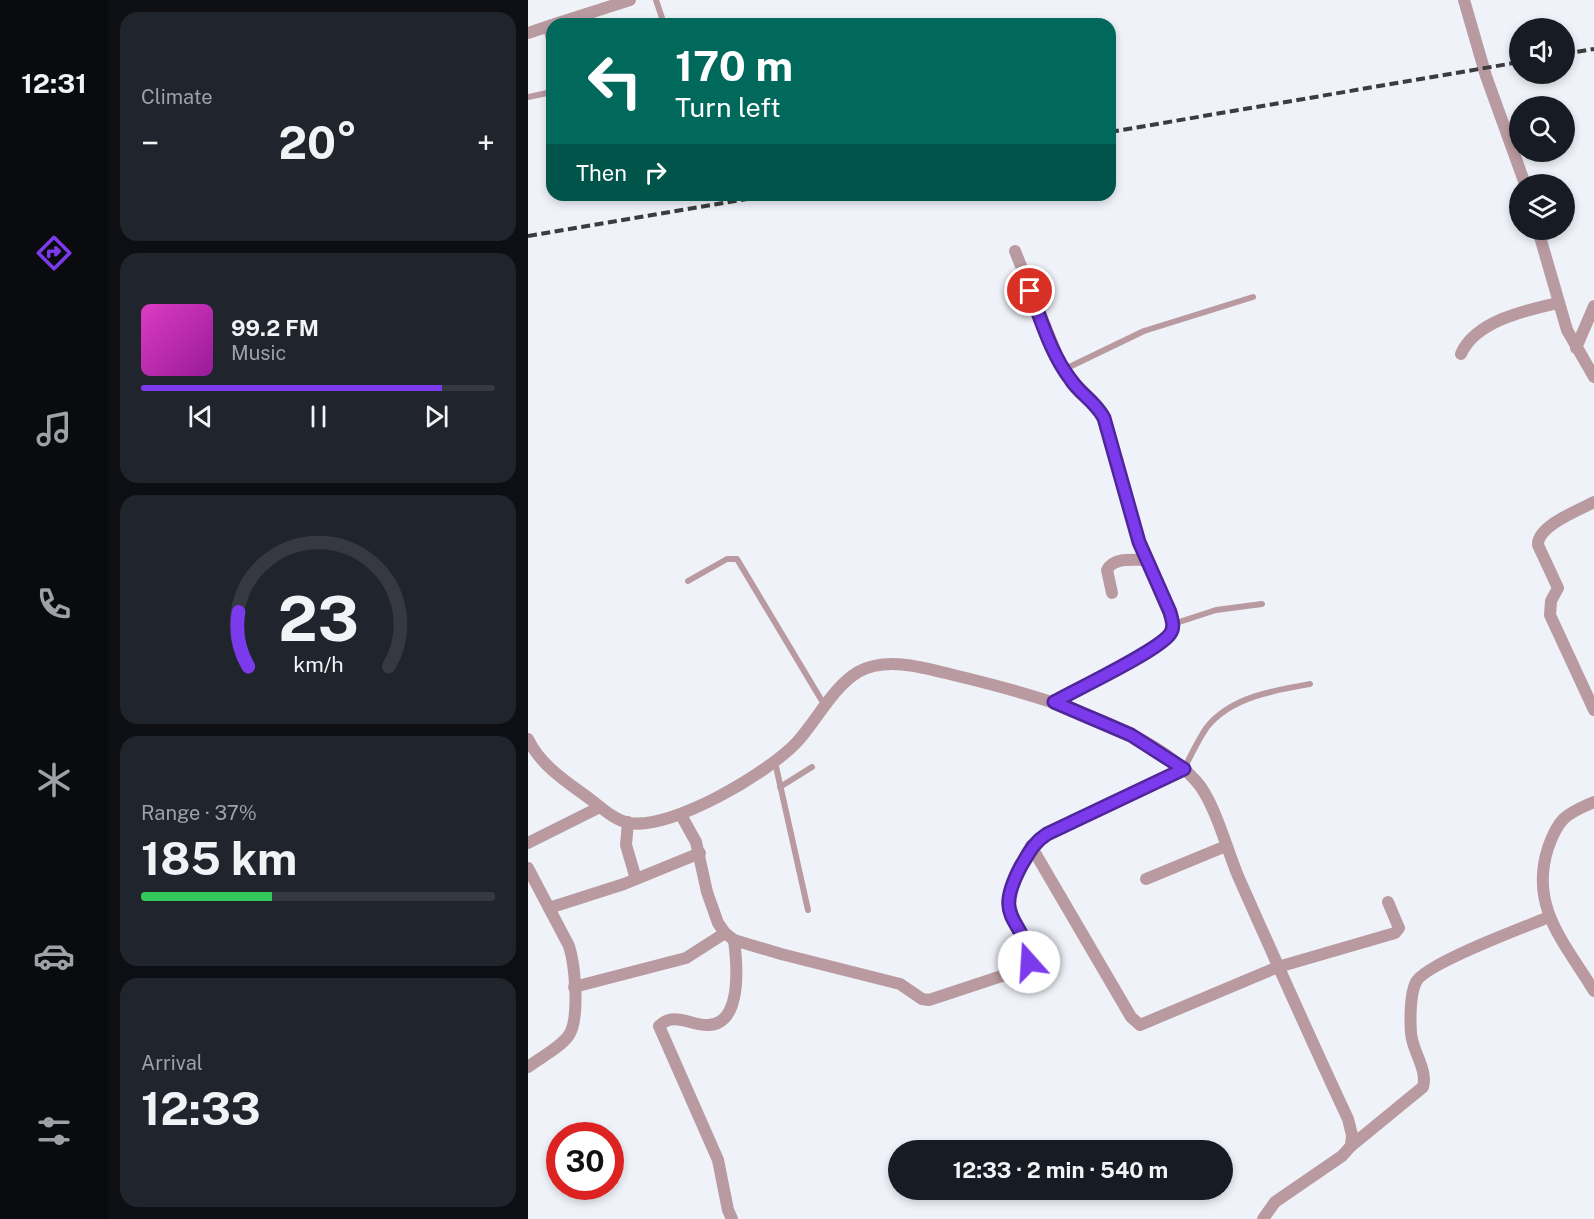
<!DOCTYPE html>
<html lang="en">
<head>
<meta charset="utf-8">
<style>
  :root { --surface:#171b24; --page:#20242c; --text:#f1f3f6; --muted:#9ea1a6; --line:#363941; --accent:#7c3aed }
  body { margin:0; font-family:"Public Sans",sans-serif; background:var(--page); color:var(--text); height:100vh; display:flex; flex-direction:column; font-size:22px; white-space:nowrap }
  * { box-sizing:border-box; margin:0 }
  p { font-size:20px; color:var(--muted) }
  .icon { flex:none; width:33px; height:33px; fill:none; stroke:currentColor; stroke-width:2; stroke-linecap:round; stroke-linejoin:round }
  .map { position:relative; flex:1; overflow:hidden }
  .side { display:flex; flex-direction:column; gap:12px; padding:12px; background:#0d0f14; width:420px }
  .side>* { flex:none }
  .hud { position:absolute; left:18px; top:18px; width:570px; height:183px; border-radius:18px; box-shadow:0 3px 9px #0003; background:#00695c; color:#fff; overflow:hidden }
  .controls { position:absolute; left:981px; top:18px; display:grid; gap:12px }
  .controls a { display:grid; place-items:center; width:66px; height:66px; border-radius:50%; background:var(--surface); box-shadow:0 3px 9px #0003; font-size:30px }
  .speed { position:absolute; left:18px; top:1122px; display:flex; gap:12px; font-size:30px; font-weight:700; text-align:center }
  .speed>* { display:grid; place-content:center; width:78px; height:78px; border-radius:50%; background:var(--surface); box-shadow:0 3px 9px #0003; line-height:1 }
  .speed .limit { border:9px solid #d22; background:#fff; color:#111 }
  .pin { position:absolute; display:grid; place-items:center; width:51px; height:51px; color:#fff; margin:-26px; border:3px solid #fff; border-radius:50%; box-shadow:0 2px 6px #0007 }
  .me { position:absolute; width:66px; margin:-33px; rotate:341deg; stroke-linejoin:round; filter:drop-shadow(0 0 4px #0008) }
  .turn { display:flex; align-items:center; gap:21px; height:126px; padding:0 30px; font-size:27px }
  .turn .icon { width:78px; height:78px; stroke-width:2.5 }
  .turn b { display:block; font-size:42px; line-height:51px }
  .then { display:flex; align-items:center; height:57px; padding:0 30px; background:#0003; gap:12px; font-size:22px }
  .big { font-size:45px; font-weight:700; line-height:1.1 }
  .side .card { flex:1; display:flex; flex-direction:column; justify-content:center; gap:9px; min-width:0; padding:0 21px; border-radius:18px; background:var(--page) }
  .side .dial { align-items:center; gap:0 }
  .dial svg { height:156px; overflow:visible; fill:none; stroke:var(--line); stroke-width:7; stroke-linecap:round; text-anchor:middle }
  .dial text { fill:var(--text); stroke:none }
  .song { display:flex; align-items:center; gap:18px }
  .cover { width:72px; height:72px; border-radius:9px; background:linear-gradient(135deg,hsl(310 70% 55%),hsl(300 70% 35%)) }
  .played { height:6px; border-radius:3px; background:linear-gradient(90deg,var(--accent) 85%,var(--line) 85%) }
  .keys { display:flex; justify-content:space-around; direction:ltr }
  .heat { display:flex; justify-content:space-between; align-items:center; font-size:33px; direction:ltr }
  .charge { height:9px; border-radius:4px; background:linear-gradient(90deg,#34c759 37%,var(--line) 0) }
  .trip { position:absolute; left:360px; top:1140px; width:345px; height:60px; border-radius:30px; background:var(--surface); box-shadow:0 3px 9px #0003; font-weight:700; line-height:60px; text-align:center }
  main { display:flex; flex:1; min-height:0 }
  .menu { display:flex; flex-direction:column; width:108px; justify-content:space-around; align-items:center; background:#090b0e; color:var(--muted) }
  .menu .icon { width:42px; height:42px }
  .menu .active { color:var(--accent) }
  .menu b { font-size:27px; color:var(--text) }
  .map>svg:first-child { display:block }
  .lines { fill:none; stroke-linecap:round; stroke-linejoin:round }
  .lane { stroke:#b99aa0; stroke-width:6 }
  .street { stroke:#b99aa0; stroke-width:12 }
  .rail { stroke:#3a3c3e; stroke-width:4; stroke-dasharray:9 4.5; stroke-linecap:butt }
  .route-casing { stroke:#51269a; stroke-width:15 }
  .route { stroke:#7c3aed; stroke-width:10 }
</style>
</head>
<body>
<main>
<nav class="menu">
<b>12:31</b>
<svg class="icon active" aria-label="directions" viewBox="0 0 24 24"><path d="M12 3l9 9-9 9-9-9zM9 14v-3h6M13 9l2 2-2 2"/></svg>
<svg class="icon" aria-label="music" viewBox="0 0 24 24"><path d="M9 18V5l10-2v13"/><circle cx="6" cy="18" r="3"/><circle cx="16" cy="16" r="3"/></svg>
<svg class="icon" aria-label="phone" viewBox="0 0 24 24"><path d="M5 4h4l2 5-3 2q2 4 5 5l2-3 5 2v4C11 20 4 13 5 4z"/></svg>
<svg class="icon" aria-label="climate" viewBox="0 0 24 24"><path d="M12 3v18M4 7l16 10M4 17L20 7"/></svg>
<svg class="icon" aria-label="car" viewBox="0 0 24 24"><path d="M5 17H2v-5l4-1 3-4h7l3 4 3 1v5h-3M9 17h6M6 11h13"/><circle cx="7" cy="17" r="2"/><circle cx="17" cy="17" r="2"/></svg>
<svg class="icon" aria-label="filters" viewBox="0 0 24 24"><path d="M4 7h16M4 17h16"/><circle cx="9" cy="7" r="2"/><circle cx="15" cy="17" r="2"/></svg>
</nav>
<section class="side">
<div class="card"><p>Climate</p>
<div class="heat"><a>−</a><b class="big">20°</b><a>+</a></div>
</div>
<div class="card">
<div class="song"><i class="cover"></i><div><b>99.2 FM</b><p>Music</p></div></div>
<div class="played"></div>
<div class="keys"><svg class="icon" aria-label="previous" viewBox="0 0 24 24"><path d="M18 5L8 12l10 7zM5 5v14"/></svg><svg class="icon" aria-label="pause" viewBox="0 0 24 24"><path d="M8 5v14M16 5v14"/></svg><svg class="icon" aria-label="next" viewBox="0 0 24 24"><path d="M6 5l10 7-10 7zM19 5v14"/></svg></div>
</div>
<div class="card dial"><svg viewBox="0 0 100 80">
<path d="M14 69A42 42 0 1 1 86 69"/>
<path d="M14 69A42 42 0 0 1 9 41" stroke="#7c3aed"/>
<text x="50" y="56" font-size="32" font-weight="700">23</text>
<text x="50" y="72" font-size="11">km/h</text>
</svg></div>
<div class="card"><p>Range · 37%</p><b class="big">185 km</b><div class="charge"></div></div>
<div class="card"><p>Arrival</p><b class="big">12:33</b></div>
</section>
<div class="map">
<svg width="1066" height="1219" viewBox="0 0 1066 1219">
  <rect width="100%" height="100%" fill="#eff3f9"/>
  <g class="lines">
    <!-- lane -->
    <g class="lane">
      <path d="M128,0L136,24"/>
      <path d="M18,27L24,52"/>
      <path d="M0,97L24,92"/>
      <path d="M535,370L616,331L725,297"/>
      <path d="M160,581L199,559H209L297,706"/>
      <path d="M645,624L688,610L734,604"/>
      <path d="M247,762L280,910"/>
      <path d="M656,769C663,755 670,740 679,727C703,697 747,690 782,684"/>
      <path d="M252,787L284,767"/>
    </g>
    <!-- street -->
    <g class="street">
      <path d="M936,0L958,76L997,184"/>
      <path d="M27,24L102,0"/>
      <path d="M0,33L24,25"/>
      <path d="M1010,230L1039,330L1066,377"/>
      <path d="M487,251L535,370C548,388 566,399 576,418L611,542L645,624L644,631L628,647L526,702"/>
      <path d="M1048,348L1066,306"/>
      <path d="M933,354C947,321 998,310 1030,303"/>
      <path d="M1066,502C1051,510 1009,526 1010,545L1030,588L1023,601L1022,615L1066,710"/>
      <path d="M584,593L579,570C586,557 604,560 618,560"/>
      <path d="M0,739C13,766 39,782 62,799C74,808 86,820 101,823C144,830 240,773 269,742C289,720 305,687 330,672C362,654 406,671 438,678C507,695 620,726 668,781C686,800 699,850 710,876C746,957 782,1038 820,1119L824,1135L823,1146L814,1156L747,1202L735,1219"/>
      <path d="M1066,802C1037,814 1030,819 1020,848C1001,907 1037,943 1066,991"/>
      <path d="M153,815L168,842L179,892L190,923L197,933L206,940L253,954L372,984L394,999L401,1000L489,971L501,962C497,920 464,921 491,871C497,860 501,848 511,839L656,769"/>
      <path d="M100,822L98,845L108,879"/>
      <path d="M0,843L72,807"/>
      <path d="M503,846L603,1017L612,1025L750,967L867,933L871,928L860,902"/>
      <path d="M0,868L41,946C47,965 52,1018 41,1035C32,1048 13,1057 0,1067"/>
      <path d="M618,879L698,846"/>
      <path d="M21,908L96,884L172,853"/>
      <path d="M46,987L158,958L197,933"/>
      <path d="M823,1146L895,1087C900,1069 884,1051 883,1033C882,1019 882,994 888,982C898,963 997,927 1021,917"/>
      <path d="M204,1219L200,1210L190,1160L131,1026C146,1011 164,1026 180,1025C215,1024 209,963 206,940"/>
    </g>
    <!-- rail -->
    <g class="rail">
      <path d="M1036,54L1066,49"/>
      <path d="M582,132L992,62"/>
      <path d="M0,236L243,195"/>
    </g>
  </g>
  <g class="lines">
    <defs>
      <path id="route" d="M501,962C497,915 463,923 493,866C501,853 505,843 519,834L656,769L603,735L526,702C549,689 630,651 642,634C647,627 644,620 642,612L611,542L576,418C567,401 553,395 543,380C523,354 514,322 502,291"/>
    </defs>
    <!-- route casing -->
    <use href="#route" class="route-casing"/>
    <!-- route -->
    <use href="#route" class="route"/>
  </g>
</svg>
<div class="controls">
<a><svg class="icon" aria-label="sound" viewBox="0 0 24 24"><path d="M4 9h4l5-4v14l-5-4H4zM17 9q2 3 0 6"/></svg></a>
<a><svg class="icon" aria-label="search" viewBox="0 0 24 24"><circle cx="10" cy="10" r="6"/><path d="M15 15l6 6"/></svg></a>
<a><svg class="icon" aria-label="layers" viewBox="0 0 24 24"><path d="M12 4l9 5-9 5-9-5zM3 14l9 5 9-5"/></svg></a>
</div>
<div class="speed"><div class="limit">30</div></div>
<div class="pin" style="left:502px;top:291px;background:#d93025"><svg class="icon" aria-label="arrive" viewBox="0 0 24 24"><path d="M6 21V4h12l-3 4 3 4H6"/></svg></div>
<svg class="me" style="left:501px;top:962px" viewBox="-20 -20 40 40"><circle r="19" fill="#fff"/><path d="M0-13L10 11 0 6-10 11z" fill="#7c3aed"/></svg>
<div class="trip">12:33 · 2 min · 540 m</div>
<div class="hud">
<div class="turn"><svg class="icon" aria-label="left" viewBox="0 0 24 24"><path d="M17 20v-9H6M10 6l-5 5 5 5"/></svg><div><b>170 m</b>Turn left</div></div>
<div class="then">Then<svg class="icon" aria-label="right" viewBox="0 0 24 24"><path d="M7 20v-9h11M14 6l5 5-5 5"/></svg></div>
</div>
</div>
</main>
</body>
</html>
